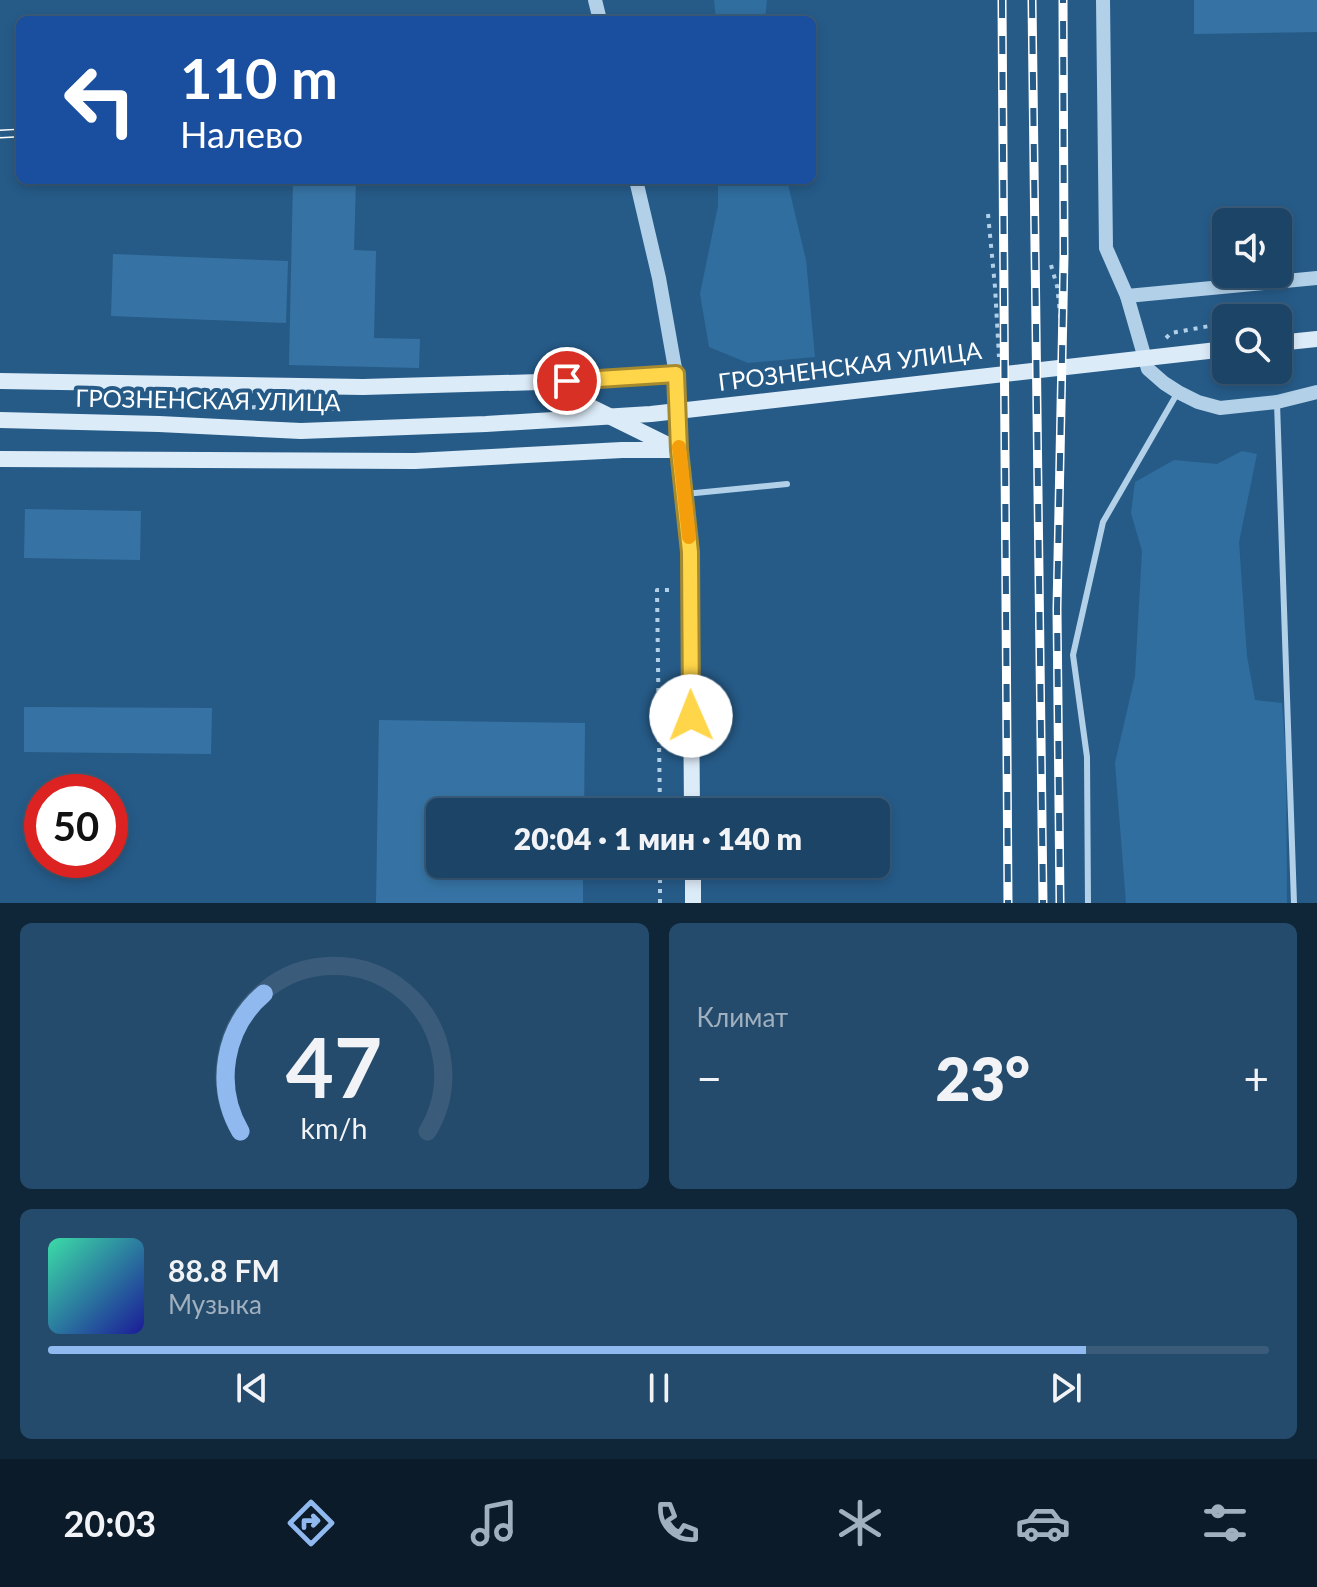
<!DOCTYPE html>
<html lang="ru">
<head>
<meta charset="utf-8">
<style>
  :root { --surface:#1c4466; --page:#254b6c; --text:#f1f3f6; --muted:#a0b0bf; --line:#3a5c7a; --accent:#90b9f0 }
  body { margin:0; font-family:Lato,sans-serif; background:var(--page); color:var(--text); height:100vh; display:flex; flex-direction:column; font-size:30px; white-space:nowrap }
  * { box-sizing:border-box; margin:0 }
  p { font-size:26px; color:var(--muted) }
  .icon { flex:none; width:44px; height:44px; fill:none; stroke:currentColor; stroke-width:2; stroke-linecap:round; stroke-linejoin:round }
  .map { position:relative; height:903px; overflow:hidden }
  .sheet { display:flex; flex-direction:column; gap:20px; padding:20px; background:#0f2538; flex:1 }
  .sheet>* { flex:none }
  .hud { position:absolute; left:16px; top:16px; width:800px; height:168px; border-radius:12px; box-shadow:0 4px 12px #0003,0 0 0 2px var(--line); background:#1a4fa0; color:#fff; overflow:hidden }
  .buttons { position:absolute; left:1212px; top:208px; display:grid; gap:16px }
  .buttons a { display:grid; place-items:center; width:80px; height:80px; border-radius:12px; background:var(--surface); box-shadow:0 4px 12px #0003,0 0 0 2px var(--line); font-size:40px }
  .speed { position:absolute; left:24px; top:774px; display:flex; gap:16px; font-size:40px; font-weight:700; text-align:center }
  .speed>* { display:grid; place-content:center; width:104px; height:104px; border-radius:50%; background:var(--surface); box-shadow:0 4px 12px #0003,0 0 0 2px var(--line); line-height:1 }
  .speed .limit { border:12px solid #d22; background:#fff; color:#111 }
  .pin { position:absolute; display:grid; place-items:center; width:68px; height:68px; color:#fff; margin:-34px; border:4px solid #fff; border-radius:50%; box-shadow:0 2px 8px #0007 }
  .me { position:absolute; width:88px; margin:-44px; rotate:359deg; stroke-linejoin:round; filter:drop-shadow(0 0 6px #0008) }
  .turn { display:flex; align-items:center; gap:28px; height:168px; padding:0 32px; font-size:36px }
  .turn .icon { width:104px; height:104px; stroke-width:2.5 }
  .turn b { display:block; font-size:56px; line-height:68px }
  .big { font-size:60px; font-weight:800; line-height:1.1 }
  .sheet .card { flex:1; display:flex; flex-direction:column; justify-content:center; gap:12px; min-width:0; padding:0 28px; border-radius:12px; background:var(--page) }
  .sheet .dial { align-items:center; gap:0 }
  .dial svg { height:208px; overflow:visible; fill:none; stroke:var(--line); stroke-width:7; stroke-linecap:round; text-anchor:middle }
  .dial text { fill:var(--text); stroke:none }
  .song { display:flex; align-items:center; gap:24px }
  .cover { width:96px; height:96px; border-radius:12px; background:linear-gradient(135deg,hsl(160 70% 55%),hsl(240 70% 35%)) }
  .played { height:8px; border-radius:4px; background:linear-gradient(90deg,var(--accent) 85%,var(--line) 85%) }
  .keys { display:flex; justify-content:space-around; direction:ltr }
  .heat { display:flex; justify-content:space-between; align-items:center; font-size:44px; direction:ltr }
  .sheet .tiles { flex:1; display:grid; gap:20px; grid-template-columns:1fr 1fr }
  .card:last-child { grid-column:span 2 }
  .trip { position:absolute; left:426px; top:798px; width:464px; height:80px; border-radius:12px; background:var(--surface); box-shadow:0 4px 12px #0003,0 0 0 2px var(--line); font-weight:800; line-height:80px; text-align:center }
  .menu { display:flex; height:128px; justify-content:space-around; align-items:center; background:#0b1b29; color:var(--muted) }
  .menu .icon { width:56px; height:56px }
  .menu .active { color:var(--accent) }
  .menu b { font-size:36px; color:var(--text) }
  .map>svg:first-child { display:block }
  .green { fill:#306e9f }
  .building { fill:#3673a4 }
  .lines { fill:none; stroke-linecap:round; stroke-linejoin:round }
  .path { stroke:#b2d1e9; stroke-width:4; stroke-dasharray:4 6; stroke-linecap:butt }
  .service { stroke:#b2d1e9; stroke-width:6 }
  .tertiary { stroke:#b2d1e9; stroke-width:14 }
  .secondary { stroke:#dcebf8; stroke-width:16 }
  .rail-casing { stroke:#fff; stroke-width:9 }
  .rail { stroke:#265b88; stroke-width:6; stroke-dasharray:18; stroke-linecap:butt }
  .route-casing { stroke:#a68a30; stroke-width:20 }
  .route { stroke:#ffd54a; stroke-width:14 }
  .slow { stroke:#f59e0b; stroke-width:14 }
  .labels { text-anchor:middle; stroke-width:8; stroke-linejoin:round; paint-order:stroke }
  .street-label { font-size:24px; fill:#fff; stroke:#265b88 }
</style>
</head>
<body>
<div class="map">
<svg width="1317" height="903" viewBox="0 0 1317 903">
  <rect width="100%" height="100%" fill="#265b88"/>
  <!-- green -->
  <g class="green">
    <path d="M714,0H767L765,20H716Z"/>
    <path d="M718,180H787L806,260L815,357L748,363L709,347L700,294L718,206Z"/>
    <path d="M1242,451L1257,454L1239,542L1247,656L1255,700L1282,703L1286,758L1287,903H1126L1115,763L1135,676L1142,551L1131,513L1135,482L1174,460L1217,464Z"/>
  </g>
  <!-- building -->
  <g class="building">
    <path d="M1194,0H1317V32L1194,34Z"/>
    <path d="M293,180H356L354,250L376,251L374,338L420,339L419,368L289,365Z"/>
    <path d="M113,254L288,261L286,323L111,316Z"/>
    <path d="M25,509L141,511L140,560L24,558Z"/>
    <path d="M24,707L212,708L211,754L24,752Z"/>
    <path d="M379,720L585,723L584,812H440V864H583V903H376Z"/>
  </g>
  <g class="lines">
    <!-- path -->
    <g class="path">
      <path d="M988,214L995,287L999,357"/>
      <path d="M1051,265L1057,286L1064,349"/>
      <path d="M1166,338L1171,333L1226,323"/>
      <path d="M222,406L300,409H337"/>
      <path d="M660,812L657,590H671"/>
      <path d="M660,903V864"/>
    </g>
    <!-- service -->
    <g class="service">
      <path d="M1277,403L1294,903"/>
      <path d="M685,494L787,484"/>
      <path d="M1088,903L1087,757L1073,655L1103,522L1178,392"/>
    </g>
    <!-- tertiary -->
    <g class="tertiary">
      <path d="M595,0L600,20"/>
      <path d="M1103,0L1106,248L1127,296L1148,369L1164,383L1178,392L1198,402L1220,408L1277,402L1317,392"/>
      <path d="M636,180L659,278L676,374"/>
      <path d="M1127,296L1317,278"/>
    </g>
    <!-- secondary -->
    <g class="secondary">
      <path d="M1278,343L1317,339"/>
      <path d="M0,381L363,387L540,382L676,374L679,450L690,552L692,812"/>
      <path d="M544,384L674,448"/>
      <path d="M0,420L159,424L301,431L486,424L651,414L1226,349"/>
      <path d="M0,459L415,461L622,450H679"/>
      <path d="M693,864V903"/>
    </g>
    <defs>
      <g id="rail">
        <path d="M1002,0L1008,903"/>
        <path d="M1032,0L1043,903"/>
        <path d="M0,134L20,133"/>
        <path d="M1060,903L1057,609L1064,256L1063,0"/>
      </g>
    </defs>
    <!-- rail casing -->
    <use href="#rail" class="rail-casing"/>
    <!-- rail -->
    <use href="#rail" class="rail"/>
  </g>
  <g class="lines">
    <defs>
      <path id="route" d="M567,381L676,374L679,450L690,552L691,716"/>
    </defs>
    <!-- route casing -->
    <use href="#route" class="route-casing"/>
    <!-- route -->
    <use href="#route" class="route"/>
    <!-- slow -->
    <path class="slow" d="M679,447L689,537"/>
  </g>
  <g class="labels">
    <!-- street labels -->
    <g class="street-label">
      <text transform="translate(850 367) rotate(-7)" y="8">ГРОЗНЕНСКАЯ УЛИЦА</text>
      <text transform="translate(208 401) rotate(1)" y="8">ГРОЗНЕНСКАЯ УЛИЦА</text>
    </g>
  </g>
</svg>
<div class="buttons">
<a><svg class="icon" aria-label="sound" viewBox="0 0 24 24"><path d="M4 9h4l5-4v14l-5-4H4zM17 9q2 3 0 6"/></svg></a>
<a><svg class="icon" aria-label="search" viewBox="0 0 24 24"><circle cx="10" cy="10" r="6"/><path d="M15 15l6 6"/></svg></a>
</div>
<div class="speed"><div class="limit">50</div></div>
<div class="pin" style="left:567px;top:381px;background:#d93025"><svg class="icon" aria-label="arrive" viewBox="0 0 24 24"><path d="M6 21V4h12l-3 4 3 4H6"/></svg></div>
<svg class="me" style="left:691px;top:716px" viewBox="-20 -20 40 40"><circle r="19" fill="#fff"/><path d="M0-13L10 11 0 6-10 11z" fill="#ffd54a"/></svg>
<div class="trip">20:04 · 1 мин · 140 m</div>
<div class="hud">
<div class="turn"><svg class="icon" aria-label="left" viewBox="0 0 24 24"><path d="M17 20v-9H6M10 6l-5 5 5 5"/></svg><div><b>110 m</b>Налево</div></div>
</div>
</div>
<section class="sheet">
<div class="tiles">
<div class="card dial"><svg viewBox="0 0 100 80">
<path d="M14 69A42 42 0 1 1 86 69"/>
<path d="M14 69A42 42 0 0 1 23 16" stroke="#90b9f0"/>
<text x="50" y="56" font-size="32" font-weight="700">47</text>
<text x="50" y="72" font-size="11">km/h</text>
</svg></div>
<div class="card"><p>Климат</p>
<div class="heat"><a>−</a><b class="big">23°</b><a>+</a></div>
</div>
<div class="card">
<div class="song"><i class="cover"></i><div><b>88.8 FM</b><p>Музыка</p></div></div>
<div class="played"></div>
<div class="keys"><svg class="icon" aria-label="previous" viewBox="0 0 24 24"><path d="M18 5L8 12l10 7zM5 5v14"/></svg><svg class="icon" aria-label="pause" viewBox="0 0 24 24"><path d="M8 5v14M16 5v14"/></svg><svg class="icon" aria-label="next" viewBox="0 0 24 24"><path d="M6 5l10 7-10 7zM19 5v14"/></svg></div>
</div>
</div>
</section>
<nav class="menu">
<b>20:03</b>
<svg class="icon active" aria-label="directions" viewBox="0 0 24 24"><path d="M12 3l9 9-9 9-9-9zM9 14v-3h6M13 9l2 2-2 2"/></svg>
<svg class="icon" aria-label="music" viewBox="0 0 24 24"><path d="M9 18V5l10-2v13"/><circle cx="6" cy="18" r="3"/><circle cx="16" cy="16" r="3"/></svg>
<svg class="icon" aria-label="phone" viewBox="0 0 24 24"><path d="M5 4h4l2 5-3 2q2 4 5 5l2-3 5 2v4C11 20 4 13 5 4z"/></svg>
<svg class="icon" aria-label="climate" viewBox="0 0 24 24"><path d="M12 3v18M4 7l16 10M4 17L20 7"/></svg>
<svg class="icon" aria-label="car" viewBox="0 0 24 24"><path d="M5 17H2v-5l4-1 3-4h7l3 4 3 1v5h-3M9 17h6M6 11h13"/><circle cx="7" cy="17" r="2"/><circle cx="17" cy="17" r="2"/></svg>
<svg class="icon" aria-label="filters" viewBox="0 0 24 24"><path d="M4 7h16M4 17h16"/><circle cx="9" cy="7" r="2"/><circle cx="15" cy="17" r="2"/></svg>
</nav>
</body>
</html>
